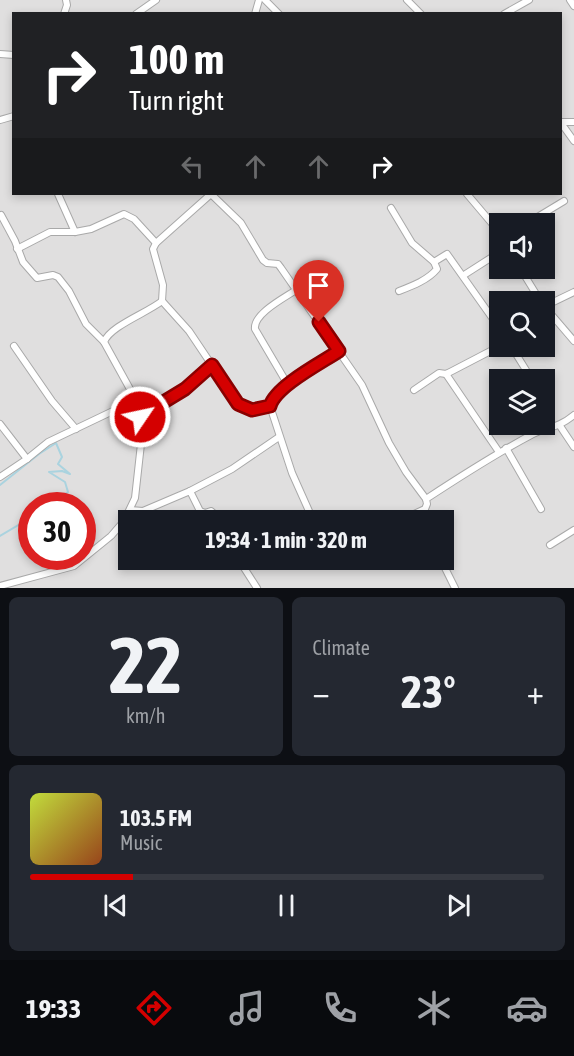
<!DOCTYPE html>
<html lang="en">
<head>
<meta charset="utf-8">
<style>
  :root { --surface:#171b24; --page:#242831; --text:#f1f3f6; --muted:#9ea1a6; --line:#363941; --accent:#d40000 }
  body { margin:0; font-family:"Asap Condensed",sans-serif; background:var(--page); color:var(--text); height:100vh; display:flex; flex-direction:column; font-size:22px; white-space:nowrap }
  * { box-sizing:border-box; margin:0 }
  p { font-size:20px; color:var(--muted) }
  .icon { flex:none; width:33px; height:33px; fill:none; stroke:currentColor; stroke-width:2; stroke-linecap:round; stroke-linejoin:round }
  .map { position:relative; height:588px; overflow:hidden }
  .side { display:flex; flex-direction:column; gap:9px; padding:9px; background:#0d0f14; flex:1 }
  .side>* { flex:none }
  .top-card { position:absolute; left:12px; top:12px; width:550px; height:183px; border-radius:0px; box-shadow:0 3px 9px #0003; background:#202124; color:#fff; overflow:hidden }
  .fabs { position:absolute; left:489px; top:213px; display:grid; gap:12px }
  .fabs a { display:grid; place-items:center; width:66px; height:66px; border-radius:0px; background:var(--surface); box-shadow:0 3px 9px #0003; font-size:30px }
  .speed { position:absolute; left:18px; top:492px; display:flex; gap:12px; font-size:30px; font-weight:700; text-align:center }
  .speed>* { display:grid; place-content:center; width:78px; height:78px; border-radius:50%; background:var(--surface); box-shadow:0 3px 9px #0003; line-height:1 }
  .speed .limit { border:9px solid #d22; background:#fff; color:#111 }
  .pin { position:absolute; display:grid; place-items:center; width:51px; height:51px; color:#fff; margin:-62px -26px; border-radius:50% 50% 50% 0; rotate:-45deg; box-shadow:0 0 6px #0007 }
  .pin .icon { rotate:45deg }
  .me { position:absolute; width:66px; margin:-33px; rotate:56deg; stroke-linejoin:round; filter:drop-shadow(0 0 4px #0008) }
  .turn { display:flex; align-items:center; gap:21px; height:126px; padding:0 18px; font-size:27px }
  .turn .icon { width:78px; height:78px; stroke-width:2.5 }
  .turn b { display:block; font-size:42px; line-height:51px }
  .lanes { display:flex; align-items:center; height:57px; padding:0 18px; background:#0003; justify-content:center; gap:30px; direction:ltr }
  .lanes .off { opacity:.35 }
  .big { font-size:45px; font-weight:700; line-height:1.1 }
  .side .card { flex:1; display:flex; flex-direction:column; justify-content:center; gap:9px; min-width:0; padding:0 21px; border-radius:9px; background:var(--page) }
  .side .dial { align-items:center; gap:0 }
  .dial b { font-size:78px; line-height:1 }
  .song { display:flex; align-items:center; gap:18px }
  .cover { width:72px; height:72px; border-radius:9px; background:linear-gradient(135deg,hsl(70 70% 55%),hsl(20 70% 35%)) }
  .played { height:6px; border-radius:3px; background:linear-gradient(90deg,var(--accent) 20%,var(--line) 20%) }
  .keys { display:flex; justify-content:space-around; direction:ltr }
  .heat { display:flex; justify-content:space-between; align-items:center; font-size:33px; direction:ltr }
  .side .tiles { flex:1; display:grid; gap:9px; grid-template-columns:1fr 1fr }
  .card:last-child { grid-column:span 2 }
  .trip { position:absolute; left:118px; top:510px; width:336px; height:60px; border-radius:0px; background:var(--surface); box-shadow:0 3px 9px #0003; font-weight:700; line-height:60px; text-align:center }
  .tab-bar { display:flex; height:96px; justify-content:space-around; align-items:center; background:#090b0e; color:var(--muted) }
  .tab-bar .icon { width:42px; height:42px }
  .tab-bar .selected { color:var(--accent) }
  .tab-bar b { font-size:27px; color:var(--text) }
  .map>svg:first-child { display:block }
  .residential { fill:#e0dfdf; fill-rule:evenodd }
  .lines { fill:none; stroke-linecap:round; stroke-linejoin:round }
  .stream { stroke:#aad3df; stroke-width:2 }
  .minor-casing { stroke:#a9a9a9; stroke-width:8 }
  .minor { stroke:#fff; stroke-width:6 }
  .route-casing { stroke:#8a0000; stroke-width:15 }
  .route { stroke:#d40000; stroke-width:10 }
</style>
</head>
<body>
<div class="map">
<svg width="574" height="588" viewBox="0 0 574 588">
  <rect width="100%" height="100%" fill="#f2efe9"/>
  <!-- residential -->
  <path class="residential" d="M0,0H574V588H0ZM14,14H561V194H14ZM500,224H544V268H500ZM500,302H544V346H500ZM500,380H544V424H500ZM32,506H82V556H32ZM129,520H444V560H129Z"/>
  <g class="lines">
    <!-- stream -->
    <g class="stream">
      <path d="M0,485L39,454L56,443L62,457L58,464L70,474L62,471L49,472L65,482L68,492L48,506"/>
      <path d="M0,536L32,517"/>
    </g>
    <defs>
      <g id="minor">
        <path d="M265,0L279,14"/>
        <path d="M407,0L421,14"/>
        <path d="M570,0L574,6"/>
        <path d="M64,14L67,5L66,0"/>
        <path d="M136,14L156,0"/>
        <path d="M255,14L259,0"/>
        <path d="M504,14L529,0"/>
        <path d="M0,54L14,55"/>
        <path d="M0,120L14,116"/>
        <path d="M561,122H574"/>
        <path d="M561,123L574,141"/>
        <path d="M58,194L75,232"/>
        <path d="M211,194L241,223L263,260L267,263L278,264L281,268L362,385L389,443L406,472L426,499"/>
        <path d="M467,194L500,233"/>
        <path d="M391,208L412,243L434,262"/>
        <path d="M1,215L15,241L23,262L37,278L53,275L58,277L69,291L86,324L104,342"/>
        <path d="M526,224L564,201"/>
        <path d="M17,249L50,232H75L91,229L124,214L134,219L156,243"/>
        <path d="M520,268L541,302"/>
        <path d="M464,275L500,252"/>
        <path d="M399,291C412,286 428,280 437,269L434,262L447,254L500,329"/>
        <path d="M162,301L189,331L238,404C249,411 257,409 270,406"/>
        <path d="M544,306L574,341"/>
        <path d="M545,306L574,292"/>
        <path d="M14,346L52,401L76,429"/>
        <path d="M511,346L526,370"/>
        <path d="M446,374L499,452"/>
        <path d="M288,385L255,329C253,314 284,298 296,290"/>
        <path d="M414,390L439,373L446,374L452,371L500,346"/>
        <path d="M0,424L27,459"/>
        <path d="M141,424L157,406L185,389L212,365"/>
        <path d="M560,426L574,447"/>
        <path d="M506,448L541,509"/>
        <path d="M0,477L27,459L48,442L136,400L104,342C110,326 147,313 162,301L163,285L153,249L156,243L211,194"/>
        <path d="M190,491L232,469L279,437"/>
        <path d="M130,510L143,511L190,491L200,511L205,513L211,511L221,520"/>
        <path d="M313,520L292,473L270,406C276,386 321,363 339,351"/>
        <path d="M401,520L425,509L427,504L426,499C461,476 495,454 533,434C549,426 557,429 574,415"/>
        <path d="M550,545L574,530"/>
        <path d="M239,560L257,588"/>
        <path d="M441,560L455,588"/>
        <path d="M0,586L74,566L111,536L124,521L135,498L142,435L140,417L136,400"/>
      </g>
    </defs>
    <!-- minor casing -->
    <use href="#minor" class="minor-casing"/>
    <!-- minor -->
    <use href="#minor" class="minor"/>
  </g>
  <g class="lines">
    <defs>
      <path id="route" d="M140,417L141,424L157,406L185,389L212,365L238,404L252,410L270,406C276,386 321,363 339,351L319,322"/>
    </defs>
    <!-- route casing -->
    <use href="#route" class="route-casing"/>
    <!-- route -->
    <use href="#route" class="route"/>
  </g>
</svg>
<div class="fabs">
<a><svg class="icon" aria-label="sound" viewBox="0 0 24 24"><path d="M4 9h4l5-4v14l-5-4H4zM17 9q2 3 0 6"/></svg></a>
<a><svg class="icon" aria-label="search" viewBox="0 0 24 24"><circle cx="10" cy="10" r="6"/><path d="M15 15l6 6"/></svg></a>
<a><svg class="icon" aria-label="layers" viewBox="0 0 24 24"><path d="M12 4l9 5-9 5-9-5zM3 14l9 5 9-5"/></svg></a>
</div>
<div class="speed"><div class="limit">30</div></div>
<div class="pin" style="left:319px;top:322px;background:#d93025"><svg class="icon" aria-label="arrive" viewBox="0 0 24 24"><path d="M6 21V4h12l-3 4 3 4H6"/></svg></div>
<svg class="me" style="left:140px;top:417px" viewBox="-20 -20 40 40"><circle r="17" fill="#d40000" stroke="#fff" stroke-width="3"/><path d="M0-11L8 9 0 5-8 9z" fill="#fff"/></svg>
<div class="trip">19:34 · 1 min · 320 m</div>
<div class="top-card">
<div class="turn"><svg class="icon" aria-label="right" viewBox="0 0 24 24"><path d="M7 20v-9h11M14 6l5 5-5 5"/></svg><div><b>100 m</b>Turn right</div></div>
<div class="lanes"><svg class="icon off" aria-label="left" viewBox="0 0 24 24"><path d="M17 20v-9H6M10 6l-5 5 5 5"/></svg><svg class="icon off" aria-label="ahead" viewBox="0 0 24 24"><path d="M12 20V5M6 11l6-6 6 6"/></svg><svg class="icon off" aria-label="ahead" viewBox="0 0 24 24"><path d="M12 20V5M6 11l6-6 6 6"/></svg><svg class="icon" aria-label="right" viewBox="0 0 24 24"><path d="M7 20v-9h11M14 6l5 5-5 5"/></svg></div>
</div>
</div>
<section class="side">
<div class="tiles">
<div class="card dial"><b>22</b><p>km/h</p></div>
<div class="card"><p>Climate</p>
<div class="heat"><a>−</a><b class="big">23°</b><a>+</a></div>
</div>
<div class="card">
<div class="song"><i class="cover"></i><div><b>103.5 FM</b><p>Music</p></div></div>
<div class="played"></div>
<div class="keys"><svg class="icon" aria-label="previous" viewBox="0 0 24 24"><path d="M18 5L8 12l10 7zM5 5v14"/></svg><svg class="icon" aria-label="pause" viewBox="0 0 24 24"><path d="M8 5v14M16 5v14"/></svg><svg class="icon" aria-label="next" viewBox="0 0 24 24"><path d="M6 5l10 7-10 7zM19 5v14"/></svg></div>
</div>
</div>
</section>
<nav class="tab-bar">
<b>19:33</b>
<svg class="icon selected" aria-label="directions" viewBox="0 0 24 24"><path d="M12 3l9 9-9 9-9-9zM9 14v-3h6M13 9l2 2-2 2"/></svg>
<svg class="icon" aria-label="music" viewBox="0 0 24 24"><path d="M9 18V5l10-2v13"/><circle cx="6" cy="18" r="3"/><circle cx="16" cy="16" r="3"/></svg>
<svg class="icon" aria-label="phone" viewBox="0 0 24 24"><path d="M5 4h4l2 5-3 2q2 4 5 5l2-3 5 2v4C11 20 4 13 5 4z"/></svg>
<svg class="icon" aria-label="climate" viewBox="0 0 24 24"><path d="M12 3v18M4 7l16 10M4 17L20 7"/></svg>
<svg class="icon" aria-label="car" viewBox="0 0 24 24"><path d="M5 17H2v-5l4-1 3-4h7l3 4 3 1v5h-3M9 17h6M6 11h13"/><circle cx="7" cy="17" r="2"/><circle cx="17" cy="17" r="2"/></svg>
</nav>
</body>
</html>
